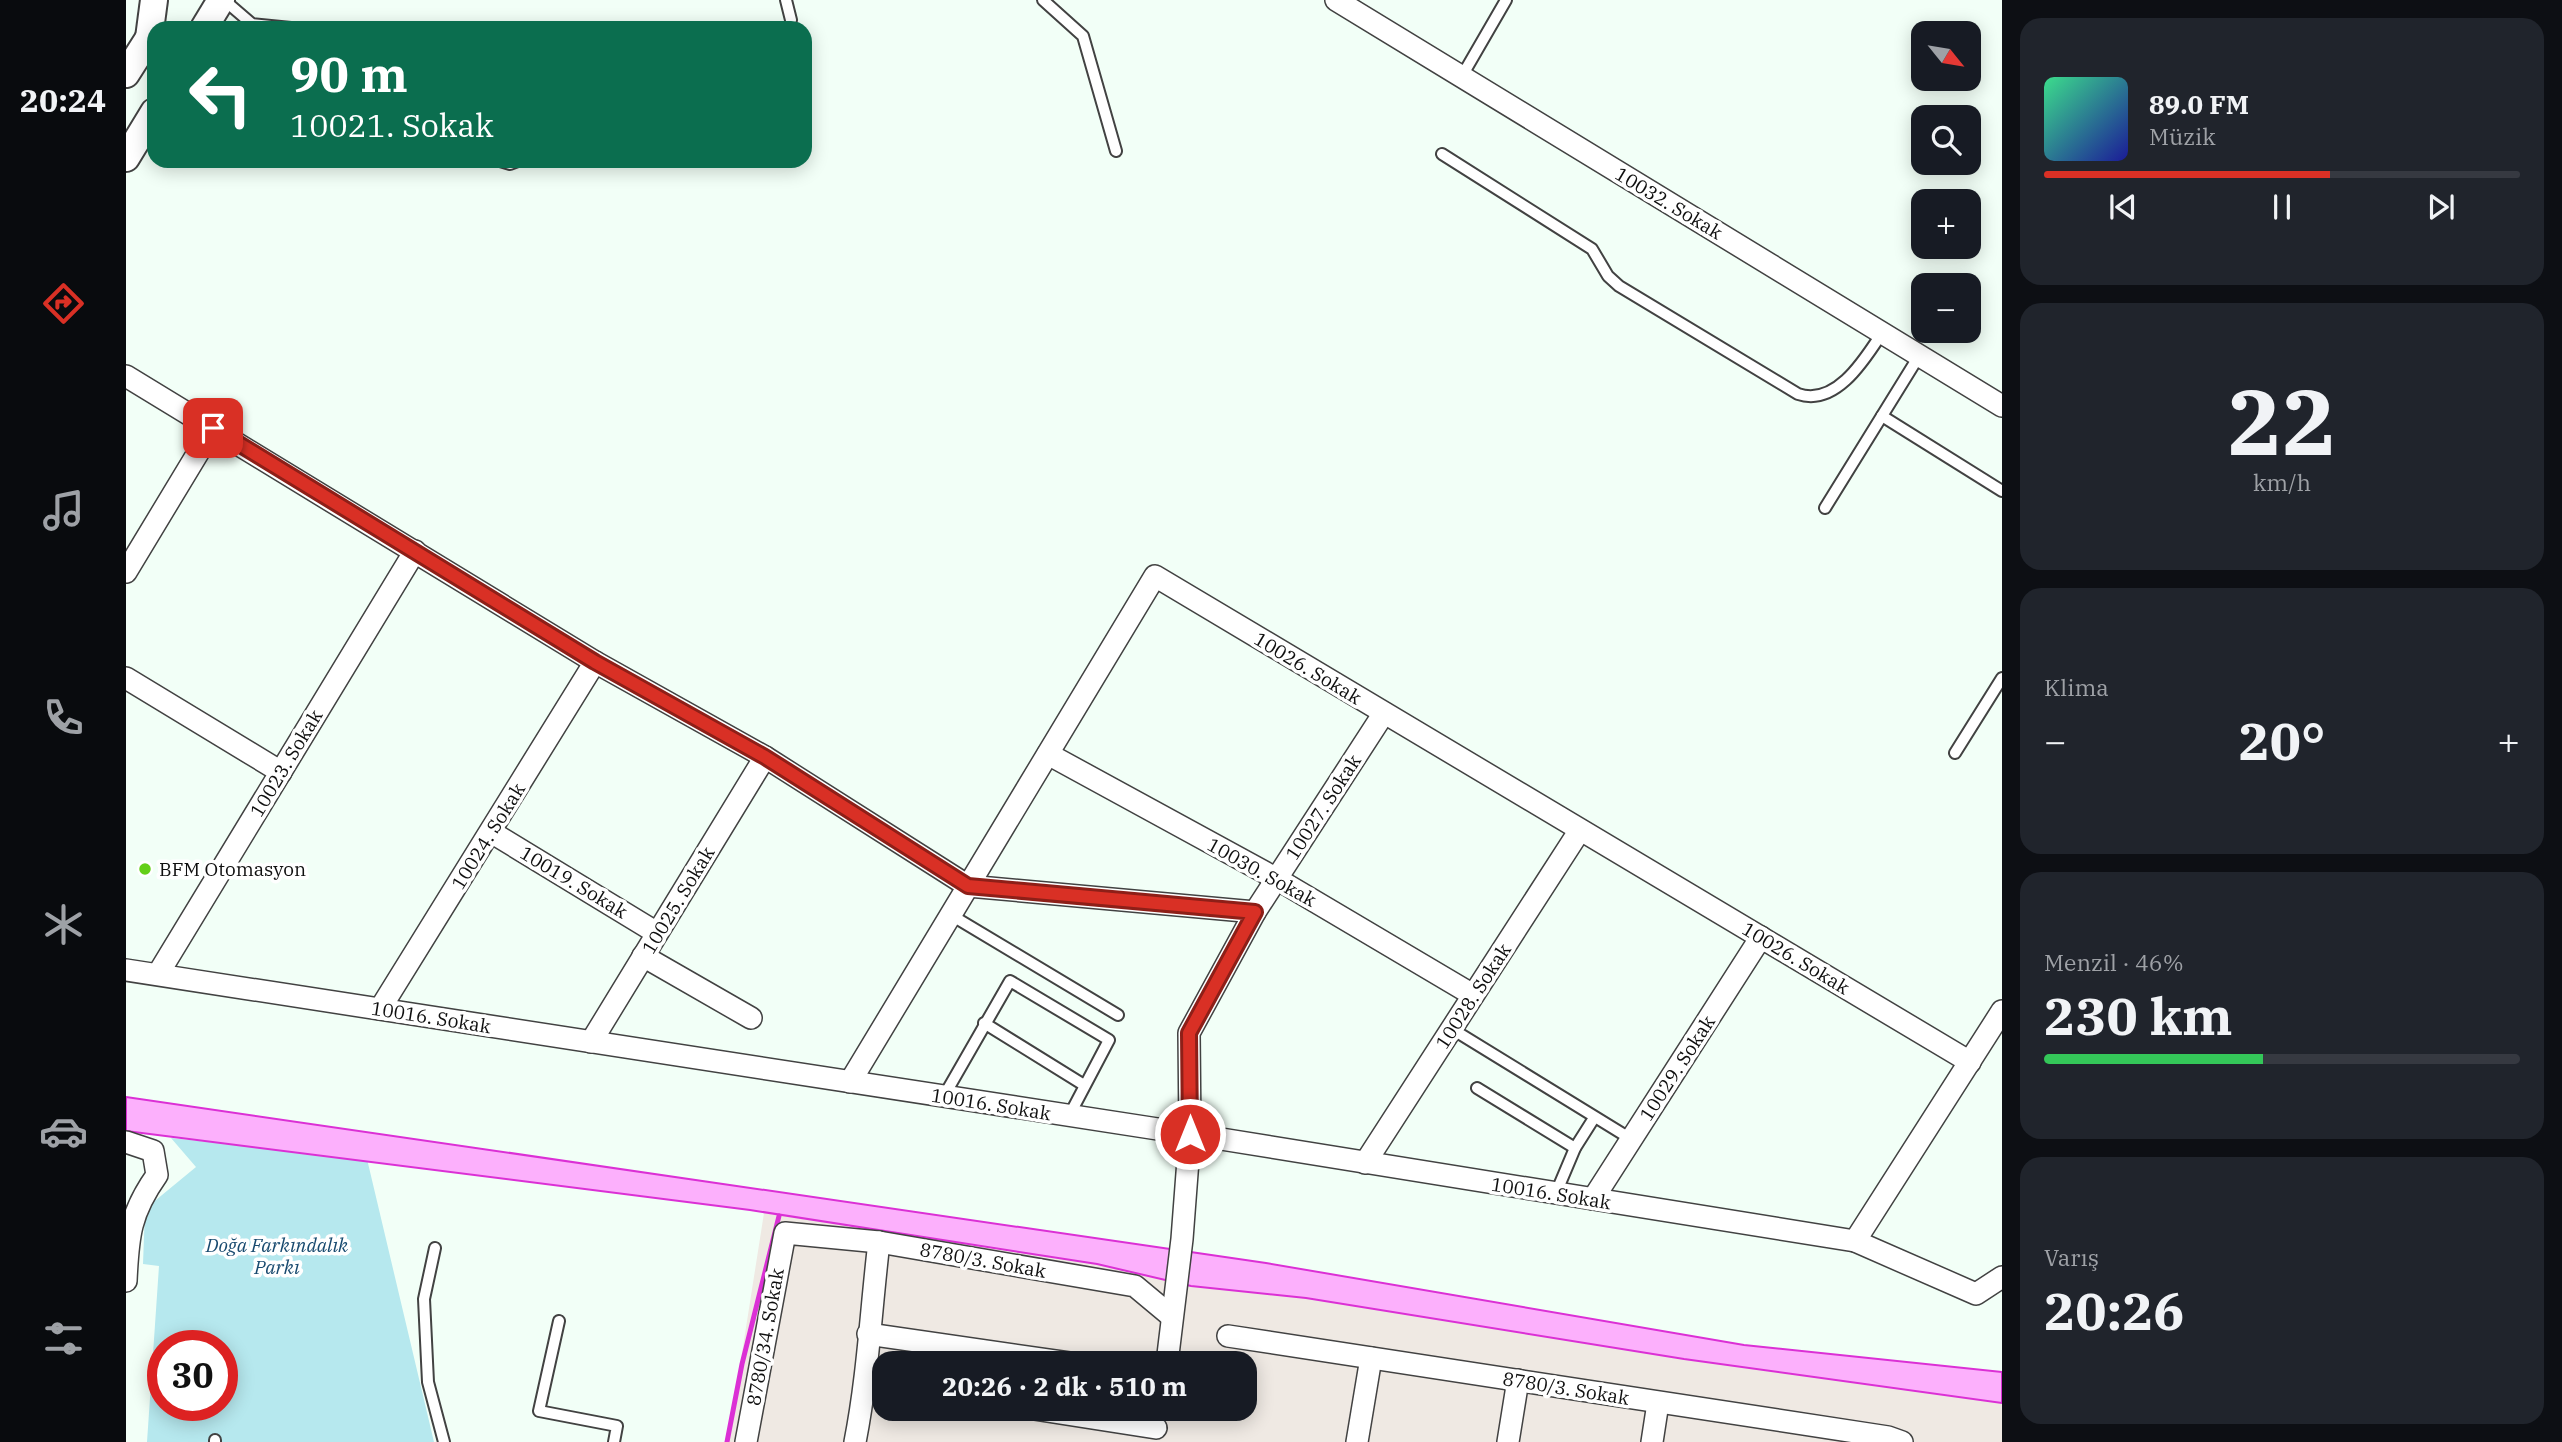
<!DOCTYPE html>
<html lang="tr">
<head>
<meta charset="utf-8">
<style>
  :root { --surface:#171b24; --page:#20242c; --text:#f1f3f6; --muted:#9ea1a6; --line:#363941; --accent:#d93025 }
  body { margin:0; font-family:"IBM Plex Serif",serif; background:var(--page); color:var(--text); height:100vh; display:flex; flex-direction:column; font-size:26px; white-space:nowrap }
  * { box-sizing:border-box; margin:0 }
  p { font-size:23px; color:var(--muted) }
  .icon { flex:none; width:38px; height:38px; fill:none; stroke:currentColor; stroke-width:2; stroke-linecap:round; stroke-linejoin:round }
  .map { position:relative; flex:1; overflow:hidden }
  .side { display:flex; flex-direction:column; gap:18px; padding:18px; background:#0d0f14; width:560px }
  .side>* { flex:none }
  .banner { position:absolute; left:21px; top:21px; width:665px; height:147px; border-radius:21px; box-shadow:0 4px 18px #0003; background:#0b6e4f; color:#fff; overflow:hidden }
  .needle { width:46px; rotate:120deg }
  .tools { position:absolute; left:1785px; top:21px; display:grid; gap:14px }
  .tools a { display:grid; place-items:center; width:70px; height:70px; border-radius:14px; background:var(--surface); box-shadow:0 4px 18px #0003; font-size:35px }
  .speed { position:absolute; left:21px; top:1330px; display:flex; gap:14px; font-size:35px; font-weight:700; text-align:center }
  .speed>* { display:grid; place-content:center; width:91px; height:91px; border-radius:50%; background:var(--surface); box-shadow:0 4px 18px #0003; line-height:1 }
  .speed .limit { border:10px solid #d22; background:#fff; color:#111 }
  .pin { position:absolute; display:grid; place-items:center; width:60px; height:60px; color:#fff; margin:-30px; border-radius:14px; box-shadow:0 4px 10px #0006 }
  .me { position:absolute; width:77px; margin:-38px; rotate:0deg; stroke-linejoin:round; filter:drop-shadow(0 0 5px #0008) }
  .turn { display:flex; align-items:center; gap:24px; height:147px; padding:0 28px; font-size:32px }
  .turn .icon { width:91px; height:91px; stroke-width:2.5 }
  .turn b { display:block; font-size:49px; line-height:60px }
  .big { font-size:52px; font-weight:800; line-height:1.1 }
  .side .card { flex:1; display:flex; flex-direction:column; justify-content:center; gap:10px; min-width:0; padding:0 24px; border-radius:21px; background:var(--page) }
  .side .dial { align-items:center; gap:0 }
  .dial b { font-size:91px; line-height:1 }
  .song { display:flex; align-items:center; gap:21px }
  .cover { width:84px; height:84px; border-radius:10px; background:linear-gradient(135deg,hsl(150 70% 55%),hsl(240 70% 35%)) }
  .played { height:7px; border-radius:4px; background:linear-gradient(90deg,var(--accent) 60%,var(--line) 60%) }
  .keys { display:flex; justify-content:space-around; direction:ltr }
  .heat { display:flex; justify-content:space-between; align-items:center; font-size:38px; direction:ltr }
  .charge { height:10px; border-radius:5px; background:linear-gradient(90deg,#34c759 46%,var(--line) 0) }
  .trip { position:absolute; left:746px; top:1351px; width:385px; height:70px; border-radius:21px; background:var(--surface); box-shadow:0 4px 18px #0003; font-weight:800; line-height:70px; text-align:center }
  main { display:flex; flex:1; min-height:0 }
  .tabs { display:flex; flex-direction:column; width:126px; justify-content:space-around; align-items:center; background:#090b0e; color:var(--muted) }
  .tabs .icon { width:49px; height:49px }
  .tabs .selected { color:var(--accent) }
  .tabs b { font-size:32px; color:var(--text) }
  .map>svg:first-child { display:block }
  .industrial { fill:#efe9e3; fill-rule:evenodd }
  .green { fill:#b6e8ee; fill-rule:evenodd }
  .water { fill:#fcb0fc; stroke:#db30d5; stroke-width:2 }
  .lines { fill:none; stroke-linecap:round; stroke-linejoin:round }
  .stream { stroke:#db30d5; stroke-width:5 }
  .service-casing { stroke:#424242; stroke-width:14 }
  .minor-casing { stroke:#424242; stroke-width:24 }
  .tertiary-casing { stroke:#424242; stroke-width:30 }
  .service { stroke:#fff; stroke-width:10 }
  .minor { stroke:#fff; stroke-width:21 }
  .tertiary { stroke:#fff; stroke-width:26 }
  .route-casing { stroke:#8d1f18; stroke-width:18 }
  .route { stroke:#d93025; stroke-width:12 }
  .poi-dot { fill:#63cf18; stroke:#fff; stroke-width:2.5 }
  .labels { text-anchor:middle; stroke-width:7; stroke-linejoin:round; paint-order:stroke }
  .street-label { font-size:19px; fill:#0f0f0f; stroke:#fff }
  .poi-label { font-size:19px; fill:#0f0f0f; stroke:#fff; text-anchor:start }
  .park-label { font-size:19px; font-style:italic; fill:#184a6f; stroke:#fff }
</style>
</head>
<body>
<main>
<nav class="tabs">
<b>20:24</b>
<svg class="icon selected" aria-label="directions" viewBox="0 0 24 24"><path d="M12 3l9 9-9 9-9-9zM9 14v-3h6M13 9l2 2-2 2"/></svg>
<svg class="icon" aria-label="music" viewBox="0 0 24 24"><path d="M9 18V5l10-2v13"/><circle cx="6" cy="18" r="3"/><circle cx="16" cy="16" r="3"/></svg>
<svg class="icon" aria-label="phone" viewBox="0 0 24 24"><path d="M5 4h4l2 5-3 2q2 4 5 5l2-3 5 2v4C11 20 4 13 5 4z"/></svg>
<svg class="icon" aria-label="climate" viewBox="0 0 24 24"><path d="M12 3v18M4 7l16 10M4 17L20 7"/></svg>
<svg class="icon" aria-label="car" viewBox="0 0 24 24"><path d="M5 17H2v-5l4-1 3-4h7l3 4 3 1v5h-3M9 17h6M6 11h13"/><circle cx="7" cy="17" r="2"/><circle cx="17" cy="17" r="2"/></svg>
<svg class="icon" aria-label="filters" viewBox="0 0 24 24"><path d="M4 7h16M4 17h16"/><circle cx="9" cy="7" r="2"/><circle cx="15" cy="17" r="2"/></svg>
</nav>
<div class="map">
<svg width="1876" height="1442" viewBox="0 0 1876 1442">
  <rect width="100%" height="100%" fill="#f2fff7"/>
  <!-- industrial -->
  <path class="industrial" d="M638,1213L971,1264L1065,1286L1180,1298L1558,1359L1876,1403V1442H602ZM758,1363H1118V1409H758Z"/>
  <!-- green -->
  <path class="green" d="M45,1138L241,1159L308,1442H21L33,1266L17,1264L19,1209L70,1167ZM37,1346H96V1405H37Z"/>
  <!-- water -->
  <path class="water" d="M0,1097L1140,1263L1618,1345L1876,1372V1403L1558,1359L1180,1298L1065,1286L971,1264L624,1210L0,1131Z"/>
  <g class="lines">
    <!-- stream -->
    <path class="stream" d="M601,1442L616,1364L653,1216"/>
    <defs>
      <g id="service">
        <path d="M98,0L126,24L165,28"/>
        <path d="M660,0L665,20"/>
        <path d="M917,0L957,36L990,151"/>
        <path d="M1336,76L1380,0"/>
        <path d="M1316,154L1466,249L1482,276L1493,286L1672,394C1710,407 1739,359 1756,333"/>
        <path d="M374,161L384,164L392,161"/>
        <path d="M1756,416L1876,491"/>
        <path d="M1699,508L1793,356"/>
        <path d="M1829,753L1876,678"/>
        <path d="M825,915L992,1015"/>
        <path d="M858,1023L958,1085"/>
        <path d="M1326,1029L1505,1139"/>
        <path d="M1351,1088L1449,1148"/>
        <path d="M818,1096L884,981L983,1040L943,1116"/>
        <path d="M1430,1193L1449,1148L1468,1118"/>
        <path d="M309,1248L298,1299L302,1382L318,1442"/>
        <path d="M433,1321L413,1411L491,1426L488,1442"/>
        <path d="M89,1442V1440"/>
      </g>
      <g id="minor">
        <path d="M1210,0L1876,406"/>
        <path d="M0,376L469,662L639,757L842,886L1129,912"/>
        <path d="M0,572L87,428"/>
        <path d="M0,678L155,772"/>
        <path d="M922,754L1151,879L1347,995"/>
        <path d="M365,832L531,933"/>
        <path d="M517,956L625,1018"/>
        <path d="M0,970L1064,1134L1729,1241L1876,1011"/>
        <path d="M32,974L289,551"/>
        <path d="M254,1009L469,662"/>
        <path d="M465,1042L639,757"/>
        <path d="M724,1082L1029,576L1844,1062"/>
        <path d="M0,1142L27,1151L31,1175C4,1213 2,1236 0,1281"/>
        <path d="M1239,1163L1454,830"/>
        <path d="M1467,1199L1635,937"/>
        <path d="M1729,1241L1850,1294L1876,1277"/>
        <path d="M742,1334L943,1363"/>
        <path d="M1102,1336L1762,1437L1776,1442"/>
        <path d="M1041,1363L1056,1239L1064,1134L1063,1033L1129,912L1258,713"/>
        <path d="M908,1409L1030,1428"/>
        <path d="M620,1442L659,1233L753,1242L1009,1286L1045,1316"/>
        <path d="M729,1442C742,1376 745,1309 753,1242"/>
        <path d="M1231,1442L1245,1358"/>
        <path d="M1382,1442L1392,1380"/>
        <path d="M1526,1442L1532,1403"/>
      </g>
      <g id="tertiary">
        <path d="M78,28L95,0"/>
        <path d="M23,38L28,0"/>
        <path d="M0,74L28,30"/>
        <path d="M0,158L28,112"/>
      </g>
    </defs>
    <!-- service casing -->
    <use href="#service" class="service-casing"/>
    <!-- minor casing -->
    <use href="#minor" class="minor-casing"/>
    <!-- tertiary casing -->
    <use href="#tertiary" class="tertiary-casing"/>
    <!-- service -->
    <use href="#service" class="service"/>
    <!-- minor -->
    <use href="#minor" class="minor"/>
    <!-- tertiary -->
    <use href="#tertiary" class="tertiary"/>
  </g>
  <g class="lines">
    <defs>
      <path id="route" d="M87,428L469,662L639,757L842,886L1129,912L1063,1033L1064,1134"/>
    </defs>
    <!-- route casing -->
    <use href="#route" class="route-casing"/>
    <!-- route -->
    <use href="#route" class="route"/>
  </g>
  <!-- markers -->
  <circle class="poi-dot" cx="19" cy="869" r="7"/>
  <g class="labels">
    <!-- street labels -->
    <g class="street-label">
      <text transform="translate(1543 203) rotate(31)" y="7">10032. Sokak</text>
      <text transform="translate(1182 668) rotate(31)" y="7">10026. Sokak</text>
      <text transform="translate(160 763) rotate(-59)" y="7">10023. Sokak</text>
      <text transform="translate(1197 807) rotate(-57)" y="7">10027. Sokak</text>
      <text transform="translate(362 836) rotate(-58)" y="7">10024. Sokak</text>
      <text transform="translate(1136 872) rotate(29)" y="7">10030. Sokak</text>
      <text transform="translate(448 882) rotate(31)" y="7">10019. Sokak</text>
      <text transform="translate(552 900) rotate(-59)" y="7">10025. Sokak</text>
      <text transform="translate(1670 958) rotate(31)" y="7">10026. Sokak</text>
      <text transform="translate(1347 996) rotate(-57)" y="7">10028. Sokak</text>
      <text transform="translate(305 1017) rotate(9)" y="7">10016. Sokak</text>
      <text transform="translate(1551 1068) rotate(-57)" y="7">10029. Sokak</text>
      <text transform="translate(865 1104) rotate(9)" y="7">10016. Sokak</text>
      <text transform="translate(1425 1193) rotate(9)" y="7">10016. Sokak</text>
      <text transform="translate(857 1260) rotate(10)" y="7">8780/3. Sokak</text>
      <text transform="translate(639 1337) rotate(-80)" y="7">8780/34. Sokak</text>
      <text transform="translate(1440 1388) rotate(9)" y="7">8780/3. Sokak</text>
    </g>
    <!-- poi labels -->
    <g class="poi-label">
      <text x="33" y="876">BFM Otomasyon</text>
    </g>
    <!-- park labels -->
    <g class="park-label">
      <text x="151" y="1252">Doğa Farkındalık<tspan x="151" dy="22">Parkı</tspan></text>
    </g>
  </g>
</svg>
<div class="tools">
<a><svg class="needle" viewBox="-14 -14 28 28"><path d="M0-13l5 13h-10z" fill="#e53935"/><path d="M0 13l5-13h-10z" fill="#9ea1a6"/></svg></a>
<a><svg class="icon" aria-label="search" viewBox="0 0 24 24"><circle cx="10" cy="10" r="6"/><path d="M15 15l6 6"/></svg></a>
<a>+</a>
<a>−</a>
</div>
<div class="speed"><div class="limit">30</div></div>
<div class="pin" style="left:87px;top:428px;background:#d93025"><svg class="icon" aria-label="arrive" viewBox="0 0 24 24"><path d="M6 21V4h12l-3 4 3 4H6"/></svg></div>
<svg class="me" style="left:1064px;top:1134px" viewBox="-20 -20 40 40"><circle r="17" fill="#d93025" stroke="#fff" stroke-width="3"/><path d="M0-11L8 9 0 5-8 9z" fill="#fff"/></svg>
<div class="trip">20:26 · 2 dk · 510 m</div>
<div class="banner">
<div class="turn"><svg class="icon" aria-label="left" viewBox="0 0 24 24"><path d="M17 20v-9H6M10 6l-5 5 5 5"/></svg><div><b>90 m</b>10021. Sokak</div></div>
</div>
</div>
<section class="side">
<div class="card">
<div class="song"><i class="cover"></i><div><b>89.0 FM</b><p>Müzik</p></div></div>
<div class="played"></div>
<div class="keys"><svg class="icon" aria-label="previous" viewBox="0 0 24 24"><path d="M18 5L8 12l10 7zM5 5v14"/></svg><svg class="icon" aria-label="pause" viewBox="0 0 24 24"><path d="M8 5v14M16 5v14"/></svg><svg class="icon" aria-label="next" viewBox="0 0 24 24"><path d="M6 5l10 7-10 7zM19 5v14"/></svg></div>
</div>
<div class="card dial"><b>22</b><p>km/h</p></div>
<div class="card"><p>Klima</p>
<div class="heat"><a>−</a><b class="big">20°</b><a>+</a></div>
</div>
<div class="card"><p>Menzil · 46%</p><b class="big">230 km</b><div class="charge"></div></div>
<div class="card"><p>Varış</p><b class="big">20:26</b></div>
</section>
</main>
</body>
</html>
